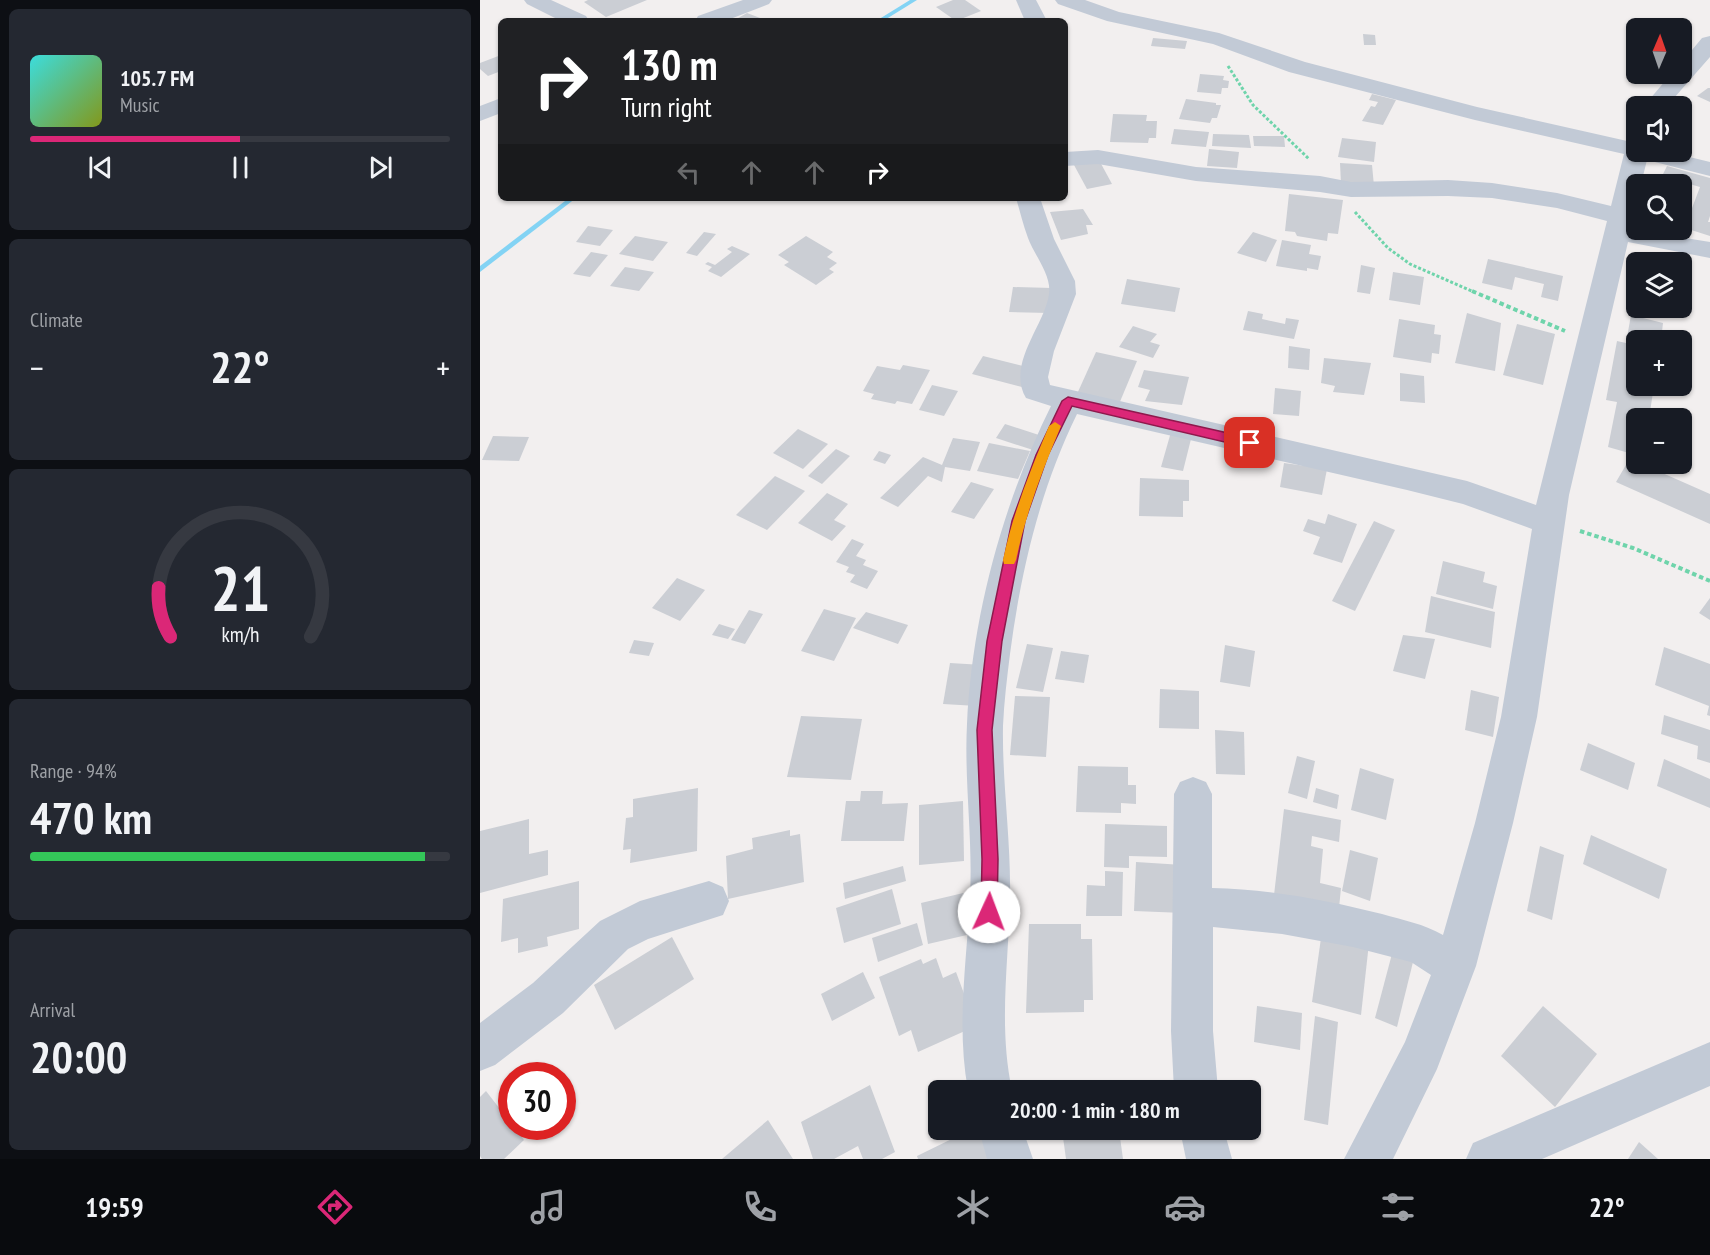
<!DOCTYPE html>
<html lang="en">
<head>
<meta charset="utf-8">
<style>
  :root { --surface:#171b24; --page:#242831; --text:#f1f3f6; --muted:#9ea1a6; --line:#363941; --accent:#db2777 }
  body { margin:0; font-family:"PT Sans Narrow",sans-serif; background:var(--page); color:var(--text); height:100vh; display:flex; flex-direction:column; font-size:22px; white-space:nowrap }
  * { box-sizing:border-box; margin:0 }
  p { font-size:20px; color:var(--muted) }
  .icon { flex:none; width:33px; height:33px; fill:none; stroke:currentColor; stroke-width:2; stroke-linecap:round; stroke-linejoin:round }
  .map { position:relative; flex:1; overflow:hidden }
  .sheet { display:flex; flex-direction:column; gap:9px; padding:9px; background:#0d0f14; width:480px }
  .sheet>* { flex:none }
  .hud { position:absolute; left:18px; top:18px; width:570px; height:183px; border-radius:9px; box-shadow:0 2px 4px #0004; background:#202124; color:#fff; overflow:hidden }
  .needle { width:39px; rotate:2deg }
  .tools { position:absolute; left:1146px; top:18px; display:grid; gap:12px }
  .tools a { display:grid; place-items:center; width:66px; height:66px; border-radius:9px; background:var(--surface); box-shadow:0 2px 4px #0004; font-size:30px }
  .speed { position:absolute; left:18px; top:1062px; display:flex; gap:12px; font-size:30px; font-weight:700; text-align:center }
  .speed>* { display:grid; place-content:center; width:78px; height:78px; border-radius:50%; background:var(--surface); box-shadow:0 2px 4px #0004; line-height:1 }
  .speed .limit { border:9px solid #d22; background:#fff; color:#111 }
  .pin { position:absolute; display:grid; place-items:center; width:51px; height:51px; color:#fff; margin:-26px; border-radius:12px; box-shadow:0 3px 9px #0006 }
  .me { position:absolute; width:66px; margin:-33px; rotate:2deg; stroke-linejoin:round; filter:drop-shadow(0 0 4px #0008) }
  .turn { display:flex; align-items:center; gap:21px; height:126px; padding:0 24px; font-size:27px }
  .turn .icon { width:78px; height:78px; stroke-width:2.5 }
  .turn b { display:block; font-size:42px; line-height:51px }
  .lanes { display:flex; align-items:center; height:57px; padding:0 24px; background:#0003; justify-content:center; gap:30px; direction:ltr }
  .lanes .off { opacity:.35 }
  .big { font-size:45px; font-weight:700; line-height:1.1 }
  .sheet .widget { flex:1; display:flex; flex-direction:column; justify-content:center; gap:9px; min-width:0; padding:0 21px; border-radius:9px; background:var(--page) }
  .sheet .dial { align-items:center; gap:0 }
  .dial svg { height:156px; overflow:visible; fill:none; stroke:var(--line); stroke-width:7; stroke-linecap:round; text-anchor:middle }
  .dial text { fill:var(--text); stroke:none }
  .song { display:flex; align-items:center; gap:18px }
  .cover { width:72px; height:72px; border-radius:9px; background:linear-gradient(135deg,hsl(180 70% 55%),hsl(70 70% 35%)) }
  .played { height:6px; border-radius:3px; background:linear-gradient(90deg,var(--accent) 50%,var(--line) 50%) }
  .keys { display:flex; justify-content:space-around; direction:ltr }
  .heat { display:flex; justify-content:space-between; align-items:center; font-size:33px; direction:ltr }
  .charge { height:9px; border-radius:4px; background:linear-gradient(90deg,#34c759 94%,var(--line) 0) }
  .trip { position:absolute; left:448px; top:1080px; width:333px; height:60px; border-radius:9px; background:var(--surface); box-shadow:0 2px 4px #0004; font-weight:700; line-height:60px; text-align:center }
  .tabs { display:flex; height:96px; justify-content:space-around; align-items:center; background:#090b0e; color:var(--muted) }
  .tabs .icon { width:42px; height:42px }
  .tabs .on { color:var(--accent) }
  .tabs b { font-size:27px; color:var(--text) }
  main { display:flex; flex:1; min-height:0 }
  .map>svg:first-child { display:block }
  .lines { fill:none; stroke-linecap:round; stroke-linejoin:round }
  .stream { fill:#83d3f4; fill-rule:evenodd }
  .building { fill:#cbced4 }
  .path-far1 { stroke:#6fd4ab; stroke-width:3; stroke-dasharray:3 2; stroke-linecap:butt }
  .path { stroke:#6fd4ab; stroke-width:4; stroke-dasharray:4.5 3; stroke-linecap:butt }
  .minor { fill:#c2cad6; fill-rule:evenodd }
  .route { fill:#db2777; stroke:#8e194d; stroke-width:1.5 }
  .slow { fill:#f59e0b }
</style>
</head>
<body>
<main>
<section class="sheet">
<div class="widget">
<div class="song"><i class="cover"></i><div><b>105.7 FM</b><p>Music</p></div></div>
<div class="played"></div>
<div class="keys"><svg class="icon" aria-label="previous" viewBox="0 0 24 24"><path d="M18 5L8 12l10 7zM5 5v14"/></svg><svg class="icon" aria-label="pause" viewBox="0 0 24 24"><path d="M8 5v14M16 5v14"/></svg><svg class="icon" aria-label="next" viewBox="0 0 24 24"><path d="M6 5l10 7-10 7zM19 5v14"/></svg></div>
</div>
<div class="widget"><p>Climate</p>
<div class="heat"><a>−</a><b class="big">22°</b><a>+</a></div>
</div>
<div class="widget dial"><svg viewBox="0 0 100 80">
<path d="M14 69A42 42 0 1 1 86 69"/>
<path d="M14 69A42 42 0 0 1 8 44" stroke="#db2777"/>
<text x="50" y="56" font-size="32" font-weight="700">21</text>
<text x="50" y="72" font-size="11">km/h</text>
</svg></div>
<div class="widget"><p>Range · 94%</p><b class="big">470 km</b><div class="charge"></div></div>
<div class="widget"><p>Arrival</p><b class="big">20:00</b></div>
</section>
<div class="map">
<svg width="1230" height="1159" viewBox="0 0 1230 1159">
  <rect width="100%" height="100%" fill="#f2efef"/>
  <g class="lines">
    <!-- stream -->
    <g class="stream">
      <path d="M430,0H437L403,21H396Z"/>
      <path d="M89,198H96L0,272V266Z"/>
    </g>
  </g>
  <!-- building -->
  <g class="building">
    <path d="M108,0H167L126,17L104,2Z"/>
    <path d="M473,0H485L501,11L476,21L456,7Z"/>
    <path d="M267,13L288,21H253Z"/>
    <path d="M883,34L895,35L896,45H884Z"/>
    <path d="M673,38L707,41L705,49L671,46Z"/>
    <path d="M21,55V71L8,76L0,69V63Z"/>
    <path d="M720,74L744,76L743,80L749,81L748,88H742L741,94L717,92Z"/>
    <path d="M1228,88H1230V102L1217,96Z"/>
    <path d="M892,94L916,100L903,125L882,121L891,106L895,107L898,102L889,100Z"/>
    <path d="M706,99L736,103V105H741L737,118H732L730,123L699,119Z"/>
    <path d="M633,114L667,115L666,121H677L676,138H669L668,143L630,142Z"/>
    <path d="M694,129L729,132L726,147L691,144Z"/>
    <path d="M733,134L769,135L771,148L732,146Z"/>
    <path d="M773,136H804L805,147L774,146Z"/>
    <path d="M862,138L896,142L894,162L858,157Z"/>
    <path d="M729,149L759,152L757,168L727,166Z"/>
    <path d="M619,160L632,184L607,189L594,165Z"/>
    <path d="M860,163L892,165L894,186L861,184Z"/>
    <path d="M1187,166L1230,178V216L1228,222H1230V236L1202,227V214L1209,216L1220,187L1182,176Z"/>
    <path d="M809,194L863,200L858,234L848,233L847,241L817,236L815,232L805,231Z"/>
    <path d="M603,209L613,225H606L608,234L581,240L570,212Z"/>
    <path d="M108,226L133,230L120,246L96,242Z"/>
    <path d="M224,232L236,234L217,256L206,253Z"/>
    <path d="M773,232L797,240L786,262L757,253Z"/>
    <path d="M155,236L188,242L173,261L139,254Z"/>
    <path d="M326,236L353,252L347,257L357,263L349,269L354,272L336,285L304,265L309,262L298,255Z"/>
    <path d="M802,240L831,245L829,254L841,256L838,270L827,268V271L796,266Z"/>
    <path d="M252,246L270,254L241,277L228,271L232,267L225,264L228,262L235,265L252,252L247,249Z"/>
    <path d="M111,252L128,255L110,277L93,274Z"/>
    <path d="M1008,259L1083,276L1078,301L1061,297L1064,284L1035,277L1032,290L1002,283Z"/>
    <path d="M881,265L895,268L890,294L877,292Z"/>
    <path d="M145,267L174,272L159,291L130,286Z"/>
    <path d="M913,272L944,277L940,305L909,300Z"/>
    <path d="M647,279L700,288L695,312L641,304Z"/>
    <path d="M533,287L572,288L569,313L529,312Z"/>
    <path d="M768,311L783,314L782,319L805,324L806,318L819,320L814,339L763,330Z"/>
    <path d="M987,313L1021,323L1015,371L975,363Z"/>
    <path d="M1151,315L1183,323L1181,340H1156V386H1174L1169,418H1156V455L1128,447L1137,402L1126,400L1137,341L1146,343Z"/>
    <path d="M919,319L955,325L954,334L961,335L959,354L952,353L951,363L913,357Z"/>
    <path d="M1037,324L1075,334L1063,385L1023,375Z"/>
    <path d="M653,326L677,334L670,342L680,345L673,358L639,347Z"/>
    <path d="M809,346L830,349L829,370L808,368Z"/>
    <path d="M616,352L657,361L639,404L597,394Z"/>
    <path d="M503,356L551,368L542,387L492,374Z"/>
    <path d="M844,358L891,363L884,395L853,392L855,386L841,383Z"/>
    <path d="M423,365L450,370L432,404L417,401L415,404L391,399L394,394L383,391L397,366L420,370Z"/>
    <path d="M664,370L709,377L702,405L665,401L670,390L658,387Z"/>
    <path d="M920,373L944,376L945,403L920,401Z"/>
    <path d="M452,385L478,391L464,416L439,410Z"/>
    <path d="M795,388L821,391L819,416L793,414Z"/>
    <path d="M525,424L562,436L553,450L516,438Z"/>
    <path d="M318,429L348,444L323,469L293,453Z"/>
    <path d="M691,432L712,435L703,471L681,467Z"/>
    <path d="M13,436L49,437L39,461L2,460Z"/>
    <path d="M473,438L500,442L490,471L465,467L462,482L448,476L418,507L400,498L443,457L462,465Z"/>
    <path d="M509,443L550,451L538,479L497,471Z"/>
    <path d="M356,449L370,456L342,484L328,476Z"/>
    <path d="M399,451L411,455L405,464L393,460Z"/>
    <path d="M1150,458L1156,461V464H1162L1230,494V524L1136,482Z"/>
    <path d="M804,463L847,469L842,495L800,487Z"/>
    <path d="M295,476L325,491L287,530L256,515Z"/>
    <path d="M660,478L709,480V501H703V517L659,516Z"/>
    <path d="M491,482L514,489L494,519L471,512Z"/>
    <path d="M347,493L368,504L354,520L366,526L352,541L318,523Z"/>
    <path d="M848,514L877,524L862,563L833,554L840,537L823,531L828,519L845,524Z"/>
    <path d="M894,521L915,530L875,611L852,601Z"/>
    <path d="M372,539L384,544L376,556L386,560L383,565L398,571L387,589L370,582L375,575L366,572L369,567L356,562Z"/>
    <path d="M963,561L1005,572L1003,582L1017,586L1013,609L956,594Z"/>
    <path d="M197,578L225,590L200,621L172,608Z"/>
    <path d="M951,596L1015,612L1011,648L945,632Z"/>
    <path d="M1230,598V620L1219,613Z"/>
    <path d="M344,609L376,618L354,661L321,651Z"/>
    <path d="M269,610L283,614L265,644L251,640Z"/>
    <path d="M386,612L428,625L418,644L373,628Z"/>
    <path d="M239,624L255,629L248,639L232,635Z"/>
    <path d="M923,635L955,639L945,679L913,671Z"/>
    <path d="M154,640L174,643L169,656L149,653Z"/>
    <path d="M547,644L573,648L563,692L536,688Z"/>
    <path d="M745,645L775,651L770,687L740,682Z"/>
    <path d="M1184,647L1230,664V716L1227,715L1229,706L1175,685Z"/>
    <path d="M581,651L609,655L604,683L575,679Z"/>
    <path d="M470,663L503,665L497,706L463,704Z"/>
    <path d="M680,689L719,691V729L679,728Z"/>
    <path d="M991,690L1019,697L1013,737L985,730Z"/>
    <path d="M535,696L570,697L566,757L530,755Z"/>
    <path d="M1184,715L1230,730V763L1217,759L1218,746L1181,734Z"/>
    <path d="M321,716L382,719L371,780L307,777Z"/>
    <path d="M735,730L764,732L765,775L736,774Z"/>
    <path d="M1108,743L1155,763L1148,790L1100,770Z"/>
    <path d="M817,756L835,761L827,799L808,793Z"/>
    <path d="M1184,759L1230,779V808L1177,786Z"/>
    <path d="M598,766L648,767V785H656V804L641,803V813L596,812Z"/>
    <path d="M880,768L914,779L906,820L871,810Z"/>
    <path d="M218,788L217,851L150,863L151,849L143,850L146,818L153,817V799Z"/>
    <path d="M836,788L859,795L857,809L833,802Z"/>
    <path d="M381,791H403L402,804L428,803L424,841H361L366,801H380Z"/>
    <path d="M483,801L484,861L439,865V805Z"/>
    <path d="M804,809L861,820L859,842L832,836L831,846L843,849L840,883L861,888L859,908L794,895Z"/>
    <path d="M49,819V854L68,850V875L0,893V831Z"/>
    <path d="M625,824L687,826V857L649,856V868L624,867Z"/>
    <path d="M310,830V836L320,834L324,882L248,899L246,856L273,849L272,838Z"/>
    <path d="M1111,835L1187,869L1179,899L1103,864Z"/>
    <path d="M1060,846L1084,855L1072,920L1047,911Z"/>
    <path d="M870,850L898,858L890,901L862,891Z"/>
    <path d="M656,862L703,865L704,913L654,911Z"/>
    <path d="M423,866L426,881L365,899L363,883Z"/>
    <path d="M625,871L643,872L642,916H606L607,885L625,886Z"/>
    <path d="M99,881V929L67,937L68,946L38,953V938L21,942L23,899Z"/>
    <path d="M412,889L421,924L364,943L356,908Z"/>
    <path d="M496,890L504,931L448,944L441,903Z"/>
    <path d="M437,923L443,945L398,962L392,938Z"/>
    <path d="M549,924H601V939H612L613,1000H604V1012L546,1013Z"/>
    <path d="M842,931L889,943L881,1015L832,1002Z"/>
    <path d="M192,937L214,979L135,1030L114,985Z"/>
    <path d="M913,950L934,958L917,1027L895,1018Z"/>
    <path d="M456,958L463,978L476,972L496,1026L438,1052L431,1030L419,1036L399,977L441,959L443,964Z"/>
    <path d="M383,972L395,998L352,1021L341,994Z"/>
    <path d="M777,1006L822,1013L820,1050L774,1042Z"/>
    <path d="M1063,1006L1117,1054L1075,1107L1021,1056Z"/>
    <path d="M835,1016L858,1022L848,1125L824,1120Z"/>
    <path d="M390,1085L415,1152L402,1159H383L378,1146L354,1159H333L321,1122Z"/>
    <path d="M6,1091L44,1140L24,1159H2L0,1156V1097Z"/>
    <path d="M288,1120L313,1159H242Z"/>
    <path d="M490,1130H508L519,1159H438L437,1156Z"/>
    <path d="M582,1130H639L643,1159H586Z"/>
    <path d="M1159,1142L1178,1159H1148Z"/>
  </g>
  <g class="lines">
    <!-- path-far1 -->
    <g class="path-far1">
      <path d="M748,66L773,105L829,159"/>
      <path d="M875,212L908,248L930,264L996,293"/>
    </g>
    <!-- path -->
    <g class="path">
      <path d="M992,291L1085,331"/>
      <path d="M1100,531L1153,548L1230,581"/>
    </g>
    <!-- minor -->
    <g class="minor">
      <path d="M44,0H71L106,16L109,21H81L47,4Z"/>
      <path d="M263,0H292L289,4L245,21H215L218,16Z"/>
      <path d="M536,0H556L567,21H545Z"/>
      <path d="M575,0H605L639,12L739,33L825,62L997,107L1156,143V152H1189L1230,162V176L1167,160L1161,184H1156V205L1152,226L1156,230L1230,242V258L1148,242L1089,495L1057,717L1033,823L996,966L957,1069L913,1159H864L925,1042L951,975L931,962L873,947L802,934L733,927V1031L738,1090H694L691,1031L694,794L700,782L713,777L726,782L732,794V888C789,889 847,900 902,914C923,920 944,924 963,935L995,823L1021,717L1052,529L983,504L927,490L597,414C560,490 541,570 530,654C527,678 524,702 523,726C522,783 531,839 530,895C529,961 518,1025 532,1090H488C476,1025 487,961 490,896C493,839 484,781 487,724C492,616 523,503 571,406L546,398C526,364 565,325 569,294C572,275 554,255 548,238C543,225 540,211 536,198H560L574,239L595,281L596,294L574,351L568,377L570,385L987,481L1056,505L1127,221L1077,208L1012,198L968,196L871,197L840,192L716,181L618,164L585,166V152L618,150L716,167L840,176L871,182L968,180L1012,183L1077,193L1131,206L1144,154L995,120L809,72L733,44L627,21L578,4Z"/>
      <path d="M1230,36V57L1187,106H1164L1191,74H1202V62L1222,38Z"/>
      <path d="M21,98V113L0,121V106Z"/>
      <path d="M229,881L243,887L249,901L243,915L168,939L148,949L83,1013L15,1065L0,1071V1023L53,983L120,921L160,901Z"/>
      <path d="M1230,1042V1086L1062,1159H986L993,1143Z"/>
      <path d="M499,1130H543L553,1159H507Z"/>
      <path d="M700,1130H744L752,1159H706Z"/>
    </g>
  </g>
  <!-- route -->
  <path class="route" d="M588,397L770,438L776,443L770,448L592,406L568,455L545,521L522,641L512,730L518,859L517,912L515,918L509,920L503,918L501,912L502,859L497,730L507,641L532,521L556,455L582,401Z"/>
  <!-- slow -->
  <path class="slow" d="M575,422L581,426C562,471 546,513 536,560L534,564H524L523,560C533,513 550,471 569,426Z"/>
</svg>
<div class="tools">
<a><svg class="needle" viewBox="-14 -14 28 28"><path d="M0-13l5 13h-10z" fill="#e53935"/><path d="M0 13l5-13h-10z" fill="#9ea1a6"/></svg></a>
<a><svg class="icon" aria-label="sound" viewBox="0 0 24 24"><path d="M4 9h4l5-4v14l-5-4H4zM17 9q2 3 0 6"/></svg></a>
<a><svg class="icon" aria-label="search" viewBox="0 0 24 24"><circle cx="10" cy="10" r="6"/><path d="M15 15l6 6"/></svg></a>
<a><svg class="icon" aria-label="layers" viewBox="0 0 24 24"><path d="M12 4l9 5-9 5-9-5zM3 14l9 5 9-5"/></svg></a>
<a>+</a>
<a>−</a>
</div>
<div class="speed"><div class="limit">30</div></div>
<div class="pin" style="left:770px;top:443px;background:#d93025"><svg class="icon" aria-label="arrive" viewBox="0 0 24 24"><path d="M6 21V4h12l-3 4 3 4H6"/></svg></div>
<svg class="me" style="left:509px;top:912px" viewBox="-20 -20 40 40"><circle r="19" fill="#fff"/><path d="M0-13L10 11 0 6-10 11z" fill="#db2777"/></svg>
<div class="trip">20:00 · 1 min · 180 m</div>
<div class="hud">
<div class="turn"><svg class="icon" aria-label="right" viewBox="0 0 24 24"><path d="M7 20v-9h11M14 6l5 5-5 5"/></svg><div><b>130 m</b>Turn right</div></div>
<div class="lanes"><svg class="icon off" aria-label="left" viewBox="0 0 24 24"><path d="M17 20v-9H6M10 6l-5 5 5 5"/></svg><svg class="icon off" aria-label="ahead" viewBox="0 0 24 24"><path d="M12 20V5M6 11l6-6 6 6"/></svg><svg class="icon off" aria-label="ahead" viewBox="0 0 24 24"><path d="M12 20V5M6 11l6-6 6 6"/></svg><svg class="icon" aria-label="right" viewBox="0 0 24 24"><path d="M7 20v-9h11M14 6l5 5-5 5"/></svg></div>
</div>
</div>
</main>
<nav class="tabs">
<b>19:59</b>
<svg class="icon on" aria-label="directions" viewBox="0 0 24 24"><path d="M12 3l9 9-9 9-9-9zM9 14v-3h6M13 9l2 2-2 2"/></svg>
<svg class="icon" aria-label="music" viewBox="0 0 24 24"><path d="M9 18V5l10-2v13"/><circle cx="6" cy="18" r="3"/><circle cx="16" cy="16" r="3"/></svg>
<svg class="icon" aria-label="phone" viewBox="0 0 24 24"><path d="M5 4h4l2 5-3 2q2 4 5 5l2-3 5 2v4C11 20 4 13 5 4z"/></svg>
<svg class="icon" aria-label="climate" viewBox="0 0 24 24"><path d="M12 3v18M4 7l16 10M4 17L20 7"/></svg>
<svg class="icon" aria-label="car" viewBox="0 0 24 24"><path d="M5 17H2v-5l4-1 3-4h7l3 4 3 1v5h-3M9 17h6M6 11h13"/><circle cx="7" cy="17" r="2"/><circle cx="17" cy="17" r="2"/></svg>
<svg class="icon" aria-label="filters" viewBox="0 0 24 24"><path d="M4 7h16M4 17h16"/><circle cx="9" cy="7" r="2"/><circle cx="15" cy="17" r="2"/></svg>
<b>22°</b>
</nav>
</body>
</html>
